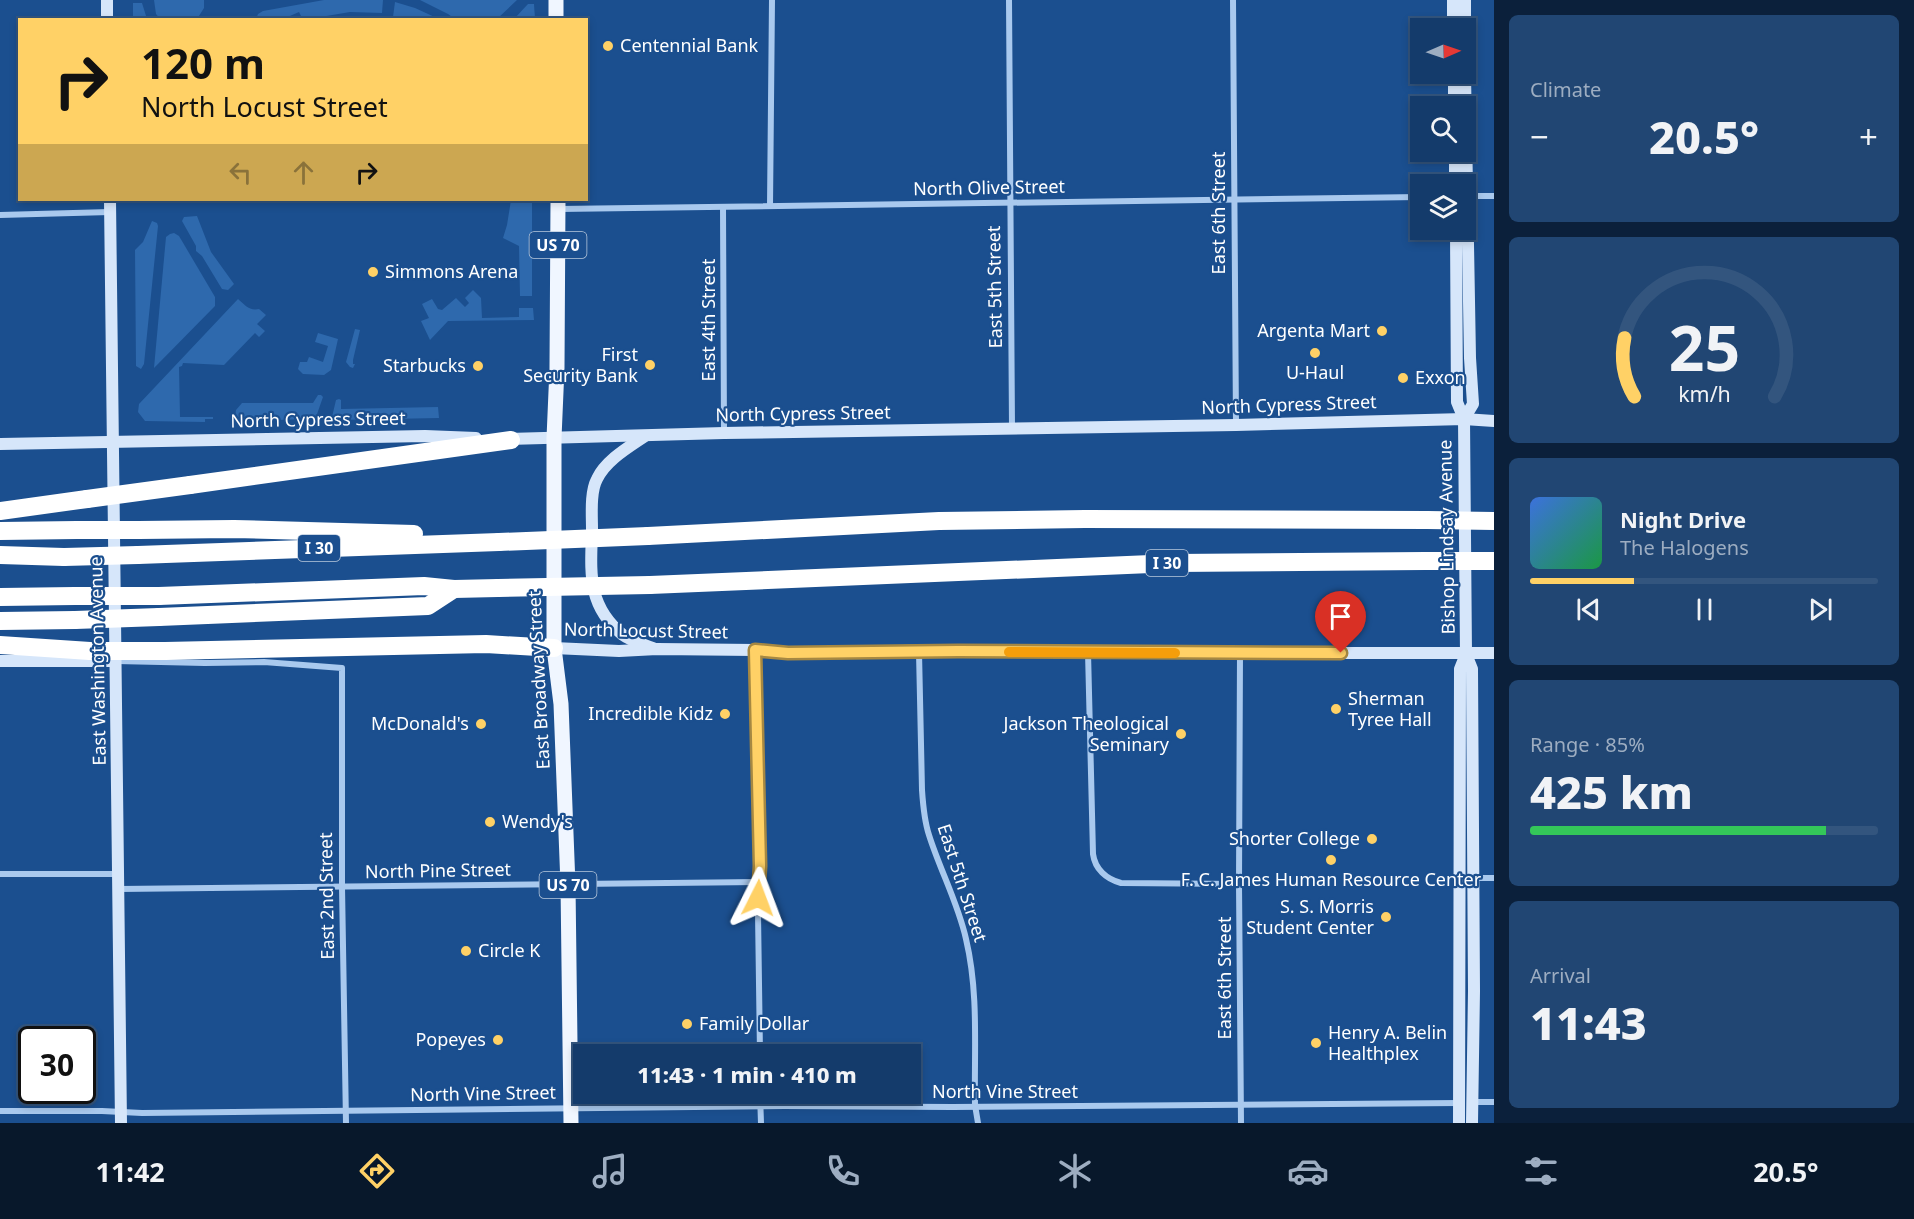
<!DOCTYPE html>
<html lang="en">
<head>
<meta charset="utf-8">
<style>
  :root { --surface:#143b6b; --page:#214673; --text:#f1f3f6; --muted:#9dadc1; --line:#33557e; --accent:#ffd166 }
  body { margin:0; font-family:"Noto Sans",sans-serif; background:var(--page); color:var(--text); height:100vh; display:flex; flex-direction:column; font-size:22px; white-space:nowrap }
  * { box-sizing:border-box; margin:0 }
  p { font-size:20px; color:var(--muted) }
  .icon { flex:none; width:33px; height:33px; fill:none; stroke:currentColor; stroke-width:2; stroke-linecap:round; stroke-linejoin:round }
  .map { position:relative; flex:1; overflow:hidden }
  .sheet { display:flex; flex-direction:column; gap:15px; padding:15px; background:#0b203b; width:420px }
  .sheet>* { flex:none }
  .banner { position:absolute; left:18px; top:18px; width:570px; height:183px; border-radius:0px; box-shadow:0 3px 9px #0003,0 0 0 2px var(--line); background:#ffd166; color:#111; overflow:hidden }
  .needle { width:39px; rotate:88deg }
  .fabs { position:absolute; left:1410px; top:18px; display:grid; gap:12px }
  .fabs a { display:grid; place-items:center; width:66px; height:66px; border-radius:0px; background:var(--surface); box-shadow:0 3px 9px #0003,0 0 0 2px var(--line); font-size:30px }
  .speed { position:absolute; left:18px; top:1026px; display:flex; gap:12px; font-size:30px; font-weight:700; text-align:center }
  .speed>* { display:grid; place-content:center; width:78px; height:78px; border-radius:50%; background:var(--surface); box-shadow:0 3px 9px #0003,0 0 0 2px var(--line); line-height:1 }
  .speed .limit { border:3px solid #111; border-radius:9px; background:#fff; color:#111 }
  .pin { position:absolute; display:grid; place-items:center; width:51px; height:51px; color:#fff; margin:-62px -26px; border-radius:50% 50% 50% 0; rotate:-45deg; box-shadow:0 0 6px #0007 }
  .pin .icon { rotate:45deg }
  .me { position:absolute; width:66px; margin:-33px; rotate:3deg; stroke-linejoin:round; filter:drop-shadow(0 0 4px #0008) }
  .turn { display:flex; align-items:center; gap:21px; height:126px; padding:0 24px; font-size:27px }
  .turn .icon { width:78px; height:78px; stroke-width:2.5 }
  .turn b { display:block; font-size:42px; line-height:51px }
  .lanes { display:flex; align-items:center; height:57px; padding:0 24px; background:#0003; justify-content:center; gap:30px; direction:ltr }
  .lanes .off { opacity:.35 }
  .big { font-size:45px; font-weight:800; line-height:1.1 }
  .sheet .card { flex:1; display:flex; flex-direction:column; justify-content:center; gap:9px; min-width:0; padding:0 21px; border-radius:9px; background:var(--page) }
  .sheet .dial { align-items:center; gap:0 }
  .dial svg { height:156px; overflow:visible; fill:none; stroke:var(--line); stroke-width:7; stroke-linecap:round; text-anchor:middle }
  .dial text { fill:var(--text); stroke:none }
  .song { display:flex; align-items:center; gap:18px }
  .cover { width:72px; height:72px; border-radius:9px; background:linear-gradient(135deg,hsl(220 70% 55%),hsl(140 70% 35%)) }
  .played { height:6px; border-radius:3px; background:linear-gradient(90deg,var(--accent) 30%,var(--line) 30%) }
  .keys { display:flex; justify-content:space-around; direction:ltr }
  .heat { display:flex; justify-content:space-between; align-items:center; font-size:33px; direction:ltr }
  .charge { height:9px; border-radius:4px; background:linear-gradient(90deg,#34c759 85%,var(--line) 0) }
  .trip { position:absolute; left:573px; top:1044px; width:348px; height:60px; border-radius:0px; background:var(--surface); box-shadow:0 3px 9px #0003,0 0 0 2px var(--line); font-weight:800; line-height:60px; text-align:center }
  .tabs { display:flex; height:96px; justify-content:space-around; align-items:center; background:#08182b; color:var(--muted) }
  .tabs .icon { width:42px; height:42px }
  .tabs .current { color:var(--accent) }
  .tabs b { font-size:27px; color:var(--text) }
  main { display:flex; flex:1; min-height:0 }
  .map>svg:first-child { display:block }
  .green { fill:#2e69ad }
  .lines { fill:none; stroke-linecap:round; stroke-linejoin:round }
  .street { stroke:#a9c9ee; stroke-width:6 }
  .secondary { stroke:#d6e6fa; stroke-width:12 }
  .primary { stroke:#f0f6ff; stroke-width:15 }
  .highway { stroke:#fff; stroke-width:18 }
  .highway-bridge { stroke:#fff; stroke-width:18 }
  .route-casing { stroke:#a68842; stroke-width:15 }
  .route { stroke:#ffd166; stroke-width:10 }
  .slow { stroke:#f59e0b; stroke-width:10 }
  .poi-dot { fill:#ffd166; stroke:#1b4f8f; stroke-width:2 }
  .labels { text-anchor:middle; stroke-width:4.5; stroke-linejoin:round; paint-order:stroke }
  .shield { fill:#1b4f8f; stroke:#bbcadd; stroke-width:1.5 }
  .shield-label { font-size:16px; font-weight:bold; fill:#fff }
  .poi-label { font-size:18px; fill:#fff; stroke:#1b4f8f; text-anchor:end }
  .street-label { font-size:18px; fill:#fff; stroke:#1b4f8f }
</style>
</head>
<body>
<main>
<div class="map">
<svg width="1494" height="1123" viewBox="0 0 1494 1123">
  <rect width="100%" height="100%" fill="#1b4f8f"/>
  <!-- green -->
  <g class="green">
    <path d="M154,0H204V8L197,19L161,20L156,14Z"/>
    <path d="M324,0H383L382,13L350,12L303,20L299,12L283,19H256L258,14L263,11Z"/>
    <path d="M420,0H517L497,19H455L448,14Z"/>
    <path d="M395,2L415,8L439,19H403L393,17Z"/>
    <path d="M133,3H142L147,19H133Z"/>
    <path d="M528,4H534L535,19H514Z"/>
    <path d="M511,200H532V296H520L519,246L503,238L507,225Z"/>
    <path d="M197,216L211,252L234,284L228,290L222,289L202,256L196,251V246L182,221L184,217Z"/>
    <path d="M152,221L157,223L158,226L144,364L141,369L136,366L135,250L143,242Z"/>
    <path d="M174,233L179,236L215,297V306L154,368L166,237L170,234Z"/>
    <path d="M473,290L481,298L482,318L519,317V308H533L534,320L448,321L430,340L421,321L429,318L422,304L432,299L438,309L442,310L456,298L465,307L469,303L465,298Z"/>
    <path d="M238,299C245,305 249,311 259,309L266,315L257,324L265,331L259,337L255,333L224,365L183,363L182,366L179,367L180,417H213V419H205V422L145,421L138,412L139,404Z"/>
    <path d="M355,329L360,330L353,360V364H355L353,368L350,367L346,362Z"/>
    <path d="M318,333L338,339L331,370L324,375L303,374L298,369L300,362H307L309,357L323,362L328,346L315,342Z"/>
    <path d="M318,395H321L323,397L316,417L310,418L309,419L243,421V419L235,418L236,410L242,403H313Z"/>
    <path d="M339,399L341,400V409L438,407L439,418L338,420V418L332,417L336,400Z"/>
  </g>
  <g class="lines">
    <!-- street -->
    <g class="street">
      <path d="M1009,0L1012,428"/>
      <path d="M1233,0L1236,425"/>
      <path d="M1466,196H1494"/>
      <path d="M770,206L772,0"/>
      <path d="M723,207L724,433"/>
      <path d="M559,209L1420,197"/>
      <path d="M0,215L110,212"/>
      <path d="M755,650L760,866L758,913L760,1054"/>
      <path d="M919,652L922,790C923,805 924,820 929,835C940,870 958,903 966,939C979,994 974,1049 975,1105C976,1111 977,1117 978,1123"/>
      <path d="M1088,652L1093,854C1095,869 1106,879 1121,883L1239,884"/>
      <path d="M1240,653L1239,884L1241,1123"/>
      <path d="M116,661L205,663L264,662L342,668V887L346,1123"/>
      <path d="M0,874H118"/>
      <path d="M1460,878H1494"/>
      <path d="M119,889L758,882"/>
      <path d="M760,1094L761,1123"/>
      <path d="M1471,1102H1494"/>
      <path d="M0,1111H102L142,1113L784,1106L952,1107L1460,1103"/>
    </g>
    <!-- secondary -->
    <g class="secondary">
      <path d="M107,0V20"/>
      <path d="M1453,0V28"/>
      <path d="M1465,0V28"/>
      <path d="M1454,74V106"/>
      <path d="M1455,152V184"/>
      <path d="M110,200L121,1123"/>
      <path d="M1456,230L1457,402L1464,419L1466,654L1472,669L1474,991L1472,1123"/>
      <path d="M1464,419L1473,404L1470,358L1465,74"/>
      <path d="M645,436C629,447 606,460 597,479C590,492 592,515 592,529C591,571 586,605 623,635C631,641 643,644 653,648"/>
      <path d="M505,439L724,433L1236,425L1464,419L1494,421"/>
      <path d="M0,444L425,436L476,438"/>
      <path d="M554,648L619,651L657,649L755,650L788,653L958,650L1240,653H1494"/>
      <path d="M0,661H115"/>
      <path d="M1459,1123L1460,669L1466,654"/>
    </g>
    <!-- primary -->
    <g class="primary">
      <path d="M556,0V20"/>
      <path d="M558,200L557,368L554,438V648L561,704L568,885L571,1123"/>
    </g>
    <!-- highway -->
    <g class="highway">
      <path d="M190,485L511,440"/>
      <path d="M0,511L87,499"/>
      <path d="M139,530L234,529L414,534"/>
      <path d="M0,531L77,530"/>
      <path d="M648,536L939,521L1085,519L1427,520"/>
      <path d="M0,555L64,557"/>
      <path d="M138,555L499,542"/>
      <path d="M650,585L1174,563L1425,561"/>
      <path d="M159,596L424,586L454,589L498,588"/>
      <path d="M0,597L75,596"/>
      <path d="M159,617L428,606L454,589"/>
      <path d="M0,621L75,620"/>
      <path d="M0,645L90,651"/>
      <path d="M165,651L486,644L554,648"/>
    </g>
    <!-- highway-bridge -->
    <g class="highway-bridge">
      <path d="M87,499L190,485"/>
      <path d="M1427,520L1494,521"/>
      <path d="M77,530H139"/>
      <path d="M499,542L648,536"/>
      <path d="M64,557L138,555"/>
      <path d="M1425,561H1494"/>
      <path d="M498,588L650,585"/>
      <path d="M75,596H159"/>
      <path d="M75,620L159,617"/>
      <path d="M90,651H165"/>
    </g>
  </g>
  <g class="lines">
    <defs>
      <path id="route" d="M758,898L760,866L755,650L788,653L958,651L1341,653"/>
    </defs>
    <!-- route casing -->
    <use href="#route" class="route-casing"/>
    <!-- route -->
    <use href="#route" class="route"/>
    <!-- slow -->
    <path class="slow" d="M1009,652L1175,653"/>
  </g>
  <!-- markers -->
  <g class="poi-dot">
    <circle cx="608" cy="46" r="6"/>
    <circle cx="373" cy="272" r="6"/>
    <circle cx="1382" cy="331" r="6"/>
    <circle cx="1315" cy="353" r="6"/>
    <circle cx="650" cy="365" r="6"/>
    <circle cx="478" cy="366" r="6"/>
    <circle cx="1403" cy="378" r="6"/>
    <circle cx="1336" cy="709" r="6"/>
    <circle cx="725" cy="714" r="6"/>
    <circle cx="481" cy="724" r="6"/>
    <circle cx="1181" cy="734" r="6"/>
    <circle cx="490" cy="822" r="6"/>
    <circle cx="1372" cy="839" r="6"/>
    <circle cx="1331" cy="860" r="6"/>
    <circle cx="1386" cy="917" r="6"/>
    <circle cx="466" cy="951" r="6"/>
    <circle cx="687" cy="1024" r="6"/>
    <circle cx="498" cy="1040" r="6"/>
    <circle cx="1316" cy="1043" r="6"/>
  </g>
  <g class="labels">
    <!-- shield labels -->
    <g class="shield">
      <rect x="529.5" y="232" width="57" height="26" rx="4.5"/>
      <rect x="298" y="535" width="42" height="26" rx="4.5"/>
      <rect x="1146" y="550" width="42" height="26" rx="4.5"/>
      <rect x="539.5" y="872" width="57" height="26" rx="4.5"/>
    </g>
    <g class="shield-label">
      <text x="558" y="251">US 70</text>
      <text x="319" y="554">I 30</text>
      <text x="1167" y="569">I 30</text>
      <text x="568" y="891">US 70</text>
    </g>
    <!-- poi labels -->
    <g class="poi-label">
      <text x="620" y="52" text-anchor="start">Centennial Bank</text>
      <text x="385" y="278" text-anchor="start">Simmons Arena</text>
      <text x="1370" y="337">Argenta Mart</text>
      <text x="638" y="361">First<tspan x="638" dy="21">Security Bank</tspan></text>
      <text x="466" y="372">Starbucks</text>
      <text x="1315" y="379" text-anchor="middle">U-Haul</text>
      <text x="1415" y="384" text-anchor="start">Exxon</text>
      <text x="1348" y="705" text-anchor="start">Sherman<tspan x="1348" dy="21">Tyree Hall</tspan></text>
      <text x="713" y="720">Incredible Kidz</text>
      <text x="469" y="730">McDonald's</text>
      <text x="1169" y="730">Jackson Theological<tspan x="1169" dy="21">Seminary</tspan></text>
      <text x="502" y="828" text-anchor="start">Wendy's</text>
      <text x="1360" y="845">Shorter College</text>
      <text x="1331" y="886" text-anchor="middle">F. C. James Human Resource Center</text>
      <text x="1374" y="913">S. S. Morris<tspan x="1374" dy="21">Student Center</tspan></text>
      <text x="478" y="957" text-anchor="start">Circle K</text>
      <text x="699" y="1030" text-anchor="start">Family Dollar</text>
      <text x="1328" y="1039" text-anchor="start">Henry A. Belin<tspan x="1328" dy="21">Healthplex</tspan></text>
      <text x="486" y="1046">Popeyes</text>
    </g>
    <!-- street labels -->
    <g class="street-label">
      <text transform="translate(989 188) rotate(-1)" y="6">North Olive Street</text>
      <text transform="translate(1219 213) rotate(-90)" y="6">East 6th Street</text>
      <text transform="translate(995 287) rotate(-91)" y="6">East 5th Street</text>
      <text transform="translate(709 320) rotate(-90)" y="6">East 4th Street</text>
      <text transform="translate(1289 405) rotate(-2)" y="6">North Cypress Street</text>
      <text transform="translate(803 414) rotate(-1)" y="6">North Cypress Street</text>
      <text transform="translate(318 420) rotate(-1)" y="6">North Cypress Street</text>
      <text transform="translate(1447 537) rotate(-91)" y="6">Bishop Lindsay Avenue</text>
      <text transform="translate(646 631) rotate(1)" y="6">North Locust Street</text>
      <text transform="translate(98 661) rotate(-91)" y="6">East Washington Avenue</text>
      <text transform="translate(539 680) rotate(-93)" y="6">East Broadway Street</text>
      <text transform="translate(438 871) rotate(-1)" y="6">North Pine Street</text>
      <text transform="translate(962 883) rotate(72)" y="6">East 5th Street</text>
      <text transform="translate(327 896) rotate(-91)" y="6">East 2nd Street</text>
      <text transform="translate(1225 978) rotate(-90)" y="6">East 6th Street</text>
      <text x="1005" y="1098">North Vine Street</text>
      <text transform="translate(483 1094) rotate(-1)" y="6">North Vine Street</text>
    </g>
  </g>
</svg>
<div class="fabs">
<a><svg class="needle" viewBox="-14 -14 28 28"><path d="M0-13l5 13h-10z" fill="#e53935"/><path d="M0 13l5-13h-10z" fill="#9dadc1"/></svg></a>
<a><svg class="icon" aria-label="search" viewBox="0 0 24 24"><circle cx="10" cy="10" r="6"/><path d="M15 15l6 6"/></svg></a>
<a><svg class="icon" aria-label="layers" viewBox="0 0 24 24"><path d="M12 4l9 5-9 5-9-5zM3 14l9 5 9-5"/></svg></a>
</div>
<div class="speed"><div class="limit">30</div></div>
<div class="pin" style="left:1341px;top:653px;background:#d93025"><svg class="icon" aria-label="arrive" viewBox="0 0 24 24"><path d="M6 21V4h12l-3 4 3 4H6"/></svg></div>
<svg class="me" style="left:758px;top:898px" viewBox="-20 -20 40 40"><path d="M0-17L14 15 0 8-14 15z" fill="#ffd166" stroke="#fff" stroke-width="4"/></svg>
<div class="trip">11:43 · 1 min · 410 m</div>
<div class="banner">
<div class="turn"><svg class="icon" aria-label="right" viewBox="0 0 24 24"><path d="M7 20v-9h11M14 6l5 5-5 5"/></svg><div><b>120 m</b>North Locust Street</div></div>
<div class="lanes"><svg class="icon off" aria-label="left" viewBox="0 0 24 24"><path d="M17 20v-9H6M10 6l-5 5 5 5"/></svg><svg class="icon off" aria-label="ahead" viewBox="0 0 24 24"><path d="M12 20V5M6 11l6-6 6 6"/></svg><svg class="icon" aria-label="right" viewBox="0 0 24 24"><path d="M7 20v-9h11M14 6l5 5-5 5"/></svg></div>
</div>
</div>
<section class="sheet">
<div class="card"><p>Climate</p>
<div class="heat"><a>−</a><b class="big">20.5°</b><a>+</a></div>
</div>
<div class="card dial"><svg viewBox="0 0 100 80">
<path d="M14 69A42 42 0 1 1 86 69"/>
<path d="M14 69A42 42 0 0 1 9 39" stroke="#ffd166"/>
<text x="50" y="56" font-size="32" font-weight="700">25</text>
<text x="50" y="72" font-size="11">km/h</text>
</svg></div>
<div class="card">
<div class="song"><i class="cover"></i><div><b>Night Drive</b><p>The Halogens</p></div></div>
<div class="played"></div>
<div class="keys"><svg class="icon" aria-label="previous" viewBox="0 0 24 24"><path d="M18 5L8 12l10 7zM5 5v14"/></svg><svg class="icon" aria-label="pause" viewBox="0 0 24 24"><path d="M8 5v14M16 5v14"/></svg><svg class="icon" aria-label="next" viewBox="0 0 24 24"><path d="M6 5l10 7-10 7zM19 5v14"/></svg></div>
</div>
<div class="card"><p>Range · 85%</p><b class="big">425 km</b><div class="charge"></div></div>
<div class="card"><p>Arrival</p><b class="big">11:43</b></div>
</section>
</main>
<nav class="tabs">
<b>11:42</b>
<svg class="icon current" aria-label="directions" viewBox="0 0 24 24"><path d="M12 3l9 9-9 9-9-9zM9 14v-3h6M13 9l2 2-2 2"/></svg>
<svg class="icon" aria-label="music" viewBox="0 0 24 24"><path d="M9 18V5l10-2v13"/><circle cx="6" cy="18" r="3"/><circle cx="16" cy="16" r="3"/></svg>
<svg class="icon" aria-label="phone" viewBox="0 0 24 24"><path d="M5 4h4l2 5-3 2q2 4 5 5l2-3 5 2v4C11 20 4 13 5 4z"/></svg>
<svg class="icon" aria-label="climate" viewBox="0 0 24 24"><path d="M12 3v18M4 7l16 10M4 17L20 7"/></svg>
<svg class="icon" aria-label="car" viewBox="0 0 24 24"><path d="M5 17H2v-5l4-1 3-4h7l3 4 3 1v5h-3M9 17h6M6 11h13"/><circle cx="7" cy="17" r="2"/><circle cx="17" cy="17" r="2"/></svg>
<svg class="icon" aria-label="filters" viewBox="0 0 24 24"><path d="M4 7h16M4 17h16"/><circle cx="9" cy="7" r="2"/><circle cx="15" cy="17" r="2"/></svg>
<b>20.5°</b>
</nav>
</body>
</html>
